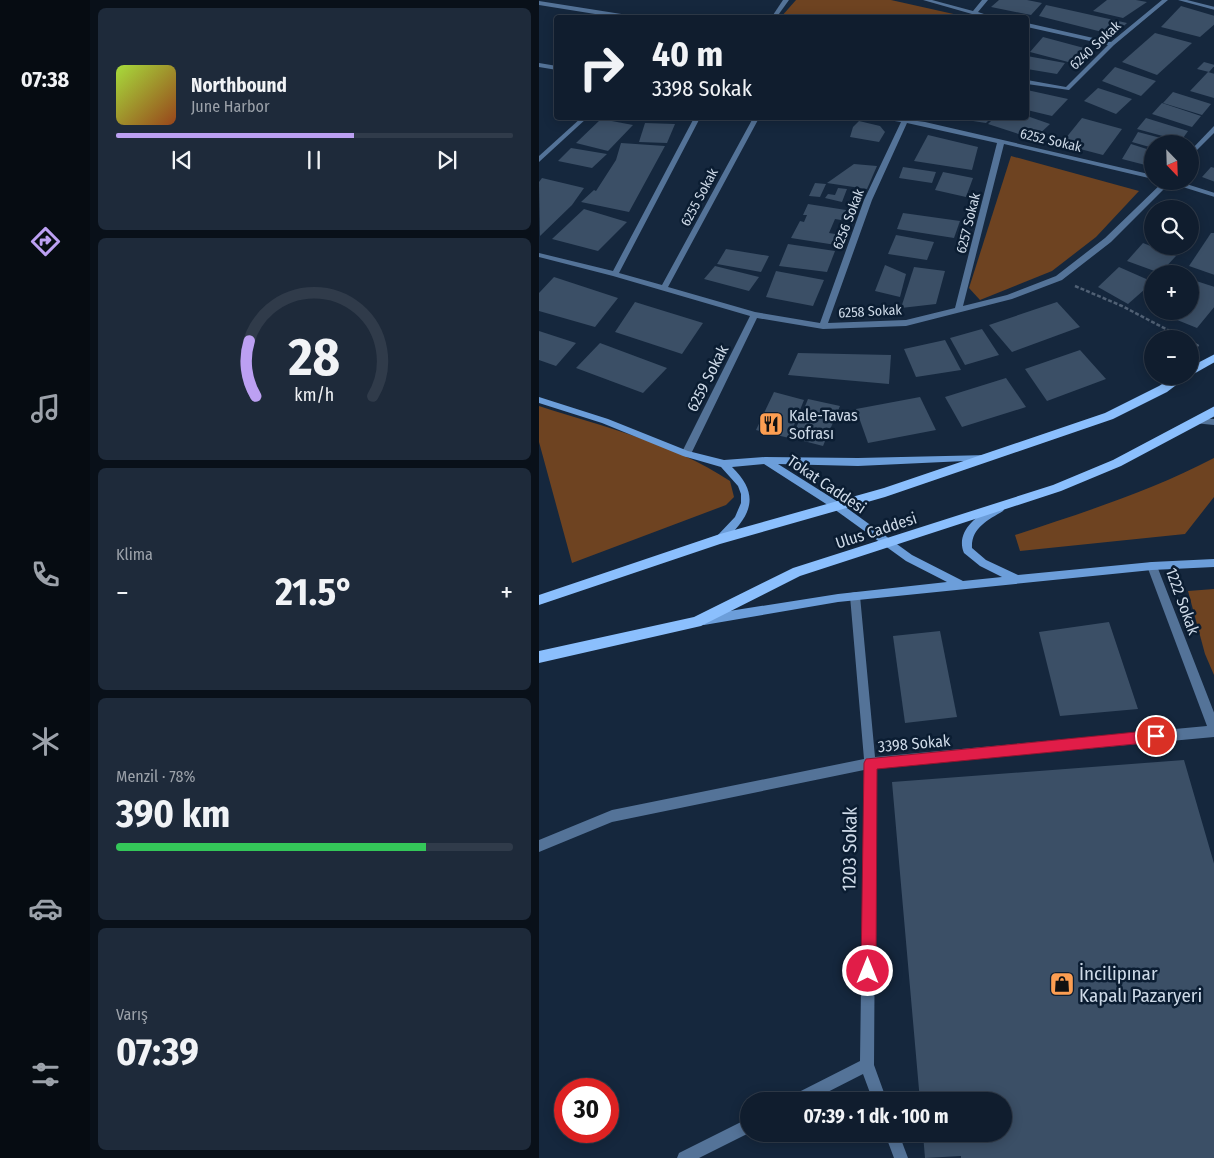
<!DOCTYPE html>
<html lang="tr">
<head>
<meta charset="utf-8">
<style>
  :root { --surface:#101d2e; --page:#1e2a3a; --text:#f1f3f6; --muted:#9ca2aa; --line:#303b4a; --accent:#bca0f2 }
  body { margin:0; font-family:"Fira Sans Condensed",sans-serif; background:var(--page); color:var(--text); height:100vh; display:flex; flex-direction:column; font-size:19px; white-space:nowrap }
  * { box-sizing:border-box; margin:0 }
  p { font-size:16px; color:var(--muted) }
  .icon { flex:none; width:28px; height:28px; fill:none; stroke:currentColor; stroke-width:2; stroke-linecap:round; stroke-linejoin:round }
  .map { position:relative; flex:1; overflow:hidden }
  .details { display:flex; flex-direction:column; gap:8px; padding:8px; background:#091019; width:449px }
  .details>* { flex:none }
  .guide { position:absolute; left:15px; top:15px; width:475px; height:105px; border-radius:5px; box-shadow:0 2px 12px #0003,0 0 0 1px var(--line); background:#101d2e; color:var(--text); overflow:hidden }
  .needle { width:32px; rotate:157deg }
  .controls { position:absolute; left:605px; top:135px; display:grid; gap:10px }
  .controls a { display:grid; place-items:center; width:55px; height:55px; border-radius:50%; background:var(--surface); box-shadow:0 2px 12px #0003,0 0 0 1px var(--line); font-size:25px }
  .speed { position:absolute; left:15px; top:1078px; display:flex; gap:10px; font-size:25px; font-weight:700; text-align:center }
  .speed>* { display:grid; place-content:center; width:65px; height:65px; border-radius:50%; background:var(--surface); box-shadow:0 2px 12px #0003,0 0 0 1px var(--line); line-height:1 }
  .speed .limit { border:8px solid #d22; background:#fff; color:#111 }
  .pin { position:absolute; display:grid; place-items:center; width:42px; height:42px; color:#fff; margin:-21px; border:2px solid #fff; border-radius:50%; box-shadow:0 1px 5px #0007 }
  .me { position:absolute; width:55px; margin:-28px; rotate:0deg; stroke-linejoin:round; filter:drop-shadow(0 0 4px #0008) }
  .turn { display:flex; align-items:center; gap:18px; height:105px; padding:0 15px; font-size:22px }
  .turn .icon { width:65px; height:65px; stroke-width:2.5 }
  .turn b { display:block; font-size:35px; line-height:42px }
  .big { font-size:38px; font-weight:700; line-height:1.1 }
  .details .card { flex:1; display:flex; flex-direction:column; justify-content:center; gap:8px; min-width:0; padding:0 18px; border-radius:8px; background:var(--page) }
  .details .dial { align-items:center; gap:0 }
  .dial svg { height:130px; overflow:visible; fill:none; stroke:var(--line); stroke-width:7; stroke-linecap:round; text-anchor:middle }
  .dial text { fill:var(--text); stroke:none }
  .song { display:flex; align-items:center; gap:15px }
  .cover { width:60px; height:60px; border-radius:8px; background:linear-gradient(135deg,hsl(80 70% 55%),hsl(20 70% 35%)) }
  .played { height:5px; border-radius:2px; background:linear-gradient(90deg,var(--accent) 60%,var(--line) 60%) }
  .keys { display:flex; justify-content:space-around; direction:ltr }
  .heat { display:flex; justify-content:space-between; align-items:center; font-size:28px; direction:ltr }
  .charge { height:8px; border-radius:4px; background:linear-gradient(90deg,#34c759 78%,var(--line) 0) }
  .trip { position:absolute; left:201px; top:1092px; width:272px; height:50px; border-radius:25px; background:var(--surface); box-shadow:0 2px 12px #0003,0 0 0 1px var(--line); font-weight:700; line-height:50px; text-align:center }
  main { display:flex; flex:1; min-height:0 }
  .menu { display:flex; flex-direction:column; width:90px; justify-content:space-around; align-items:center; background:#060c12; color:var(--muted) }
  .menu .icon { width:35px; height:35px }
  .menu .active { color:var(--accent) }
  .menu b { font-size:22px; color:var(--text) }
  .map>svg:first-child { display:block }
  .green { fill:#6e4321 }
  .building { fill:#3b4f66 }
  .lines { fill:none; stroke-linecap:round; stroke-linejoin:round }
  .path { stroke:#506074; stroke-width:2.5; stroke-dasharray:4 2; stroke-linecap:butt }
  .street { fill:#547398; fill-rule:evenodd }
  .secondary { fill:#6c9eda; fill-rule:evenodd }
  .primary { fill:#8bbffd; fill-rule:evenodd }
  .route { fill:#e11d48; stroke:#92132f }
  .labels { text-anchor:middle; stroke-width:5; stroke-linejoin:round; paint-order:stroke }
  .far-street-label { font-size:14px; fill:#cedae8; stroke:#0b1d32 }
  .street-label { font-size:16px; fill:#cedae8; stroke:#0b1d32 }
  .poi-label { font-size:16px; fill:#cedae8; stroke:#0b1d32; text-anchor:start }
  .near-street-label { font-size:19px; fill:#cedae8; stroke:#0b1d32 }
  .near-poi-label { font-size:19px; fill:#cedae8; stroke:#0b1d32; text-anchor:start }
</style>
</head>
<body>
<main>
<nav class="menu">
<b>07:38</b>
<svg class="icon active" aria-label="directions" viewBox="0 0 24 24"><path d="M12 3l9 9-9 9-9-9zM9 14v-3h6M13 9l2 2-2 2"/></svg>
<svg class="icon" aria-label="music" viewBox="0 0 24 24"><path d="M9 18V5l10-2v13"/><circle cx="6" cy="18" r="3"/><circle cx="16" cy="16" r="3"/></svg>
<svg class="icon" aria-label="phone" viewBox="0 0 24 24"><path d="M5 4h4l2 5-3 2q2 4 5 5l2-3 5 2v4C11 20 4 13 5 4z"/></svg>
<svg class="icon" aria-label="climate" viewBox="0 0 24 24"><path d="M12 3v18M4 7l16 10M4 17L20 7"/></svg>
<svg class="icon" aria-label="car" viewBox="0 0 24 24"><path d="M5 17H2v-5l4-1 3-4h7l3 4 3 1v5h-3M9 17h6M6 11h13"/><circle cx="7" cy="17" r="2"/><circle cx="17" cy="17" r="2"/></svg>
<svg class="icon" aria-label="filters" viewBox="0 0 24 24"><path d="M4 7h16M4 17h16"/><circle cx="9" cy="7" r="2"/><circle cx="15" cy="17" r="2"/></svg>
</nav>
<section class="details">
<div class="card">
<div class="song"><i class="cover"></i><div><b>Northbound</b><p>June Harbor</p></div></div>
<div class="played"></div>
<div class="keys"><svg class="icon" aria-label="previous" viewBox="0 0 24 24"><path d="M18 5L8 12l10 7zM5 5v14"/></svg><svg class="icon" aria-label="pause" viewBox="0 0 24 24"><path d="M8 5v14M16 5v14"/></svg><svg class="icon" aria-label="next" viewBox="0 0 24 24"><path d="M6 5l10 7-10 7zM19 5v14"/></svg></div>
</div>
<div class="card dial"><svg viewBox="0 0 100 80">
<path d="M14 69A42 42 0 1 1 86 69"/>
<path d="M14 69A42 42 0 0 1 10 35" stroke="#bca0f2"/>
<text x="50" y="56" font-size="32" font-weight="700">28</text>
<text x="50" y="72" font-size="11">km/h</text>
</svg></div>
<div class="card"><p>Klima</p>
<div class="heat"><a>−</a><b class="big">21.5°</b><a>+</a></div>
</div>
<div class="card"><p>Menzil · 78%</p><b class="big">390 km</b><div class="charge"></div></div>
<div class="card"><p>Varış</p><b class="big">07:39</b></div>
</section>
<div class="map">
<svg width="676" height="1158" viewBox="0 0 676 1158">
  <rect width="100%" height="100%" fill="#15273d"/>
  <!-- green -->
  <g class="green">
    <path d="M257,0H352L419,15L416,18L242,17Z"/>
    <path d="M472,156L600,191L557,237L513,271L441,300L430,288Z"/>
    <path d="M0,406C65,427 134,443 191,481L195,497L187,505L33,563L0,442Z"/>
    <path d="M675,458V497L646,534L481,551L476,535C543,513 612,491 675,458Z"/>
    <path d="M675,589H676L675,675L666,654L649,591Z"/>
  </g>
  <!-- building -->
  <g class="building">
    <path d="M460,0H488L503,3L492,15L452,7Z"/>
    <path d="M568,0H597L608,2L584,18L554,11Z"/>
    <path d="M507,5L539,12L588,23L575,35L500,16Z"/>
    <path d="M642,6L676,16V24L661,37L622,27Z"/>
    <path d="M616,33L653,43L618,75L583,62Z"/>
    <path d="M504,37L545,48L533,63L491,52Z"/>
    <path d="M488,56L526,63L518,74L488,69Z"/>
    <path d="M665,62L676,65L670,72L658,69Z"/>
    <path d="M576,67L617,81L602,96L563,81Z"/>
    <path d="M669,72L676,74L675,98L651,91Z"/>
    <path d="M559,88L593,99L577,114L545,101Z"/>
    <path d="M488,90L529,99L513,116L488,110Z"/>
    <path d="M634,92L672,104L663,115L624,103Z"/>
    <path d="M623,103L662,116L653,127L613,114Z"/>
    <path d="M488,116L511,124L495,139L449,124L455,118Z"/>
    <path d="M543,118L583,129L564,155L522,144Z"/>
    <path d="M607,118L649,131L642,141L598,129Z"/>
    <path d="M62,119L94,125L69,151L37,143Z"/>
    <path d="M421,119V118H452L447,123Z"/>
    <path d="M320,121L341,126L346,132L340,142L311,137L314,127Z"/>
    <path d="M106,123L136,124L128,143L100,142Z"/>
    <path d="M599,132L637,142L636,144H614V148L593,142Z"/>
    <path d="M389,135L439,147L433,170L375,161Z"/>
    <path d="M82,143L126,146L90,212L42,202L55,190L57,191L77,160Z"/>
    <path d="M592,144L614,151V167L583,159Z"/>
    <path d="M32,148L68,154L53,168L19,161Z"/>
    <path d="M315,164L338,166L328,189L288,183Z"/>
    <path d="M364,167L397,172L393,183L360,178Z"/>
    <path d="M672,167L676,168V182L663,177Z"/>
    <path d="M404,172L434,178L427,197L396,190Z"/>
    <path d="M3,178L45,188L33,205L1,236L0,182Z"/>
    <path d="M276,183L287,184L281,197L270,196Z"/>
    <path d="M299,188L308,189L303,202L286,198L289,194L296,195Z"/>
    <path d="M269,204L307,210L302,220L296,219L290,233L302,235L297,245L252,238L261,221L265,222L268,215H264Z"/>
    <path d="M45,209L88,222L59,251L13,239Z"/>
    <path d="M364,213L421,221L415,238L358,229Z"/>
    <path d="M672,233H676V275L650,266Z"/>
    <path d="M357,235L395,242L388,260L349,254Z"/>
    <path d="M604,243L637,256L621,273L588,261Z"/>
    <path d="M249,244L296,251L288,272L240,266Z"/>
    <path d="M624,246H645L640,253Z"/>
    <path d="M187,249L230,256L222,272L178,264Z"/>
    <path d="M346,265L367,274L361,297L336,291Z"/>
    <path d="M176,266L220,277L210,291L165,279Z"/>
    <path d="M375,267L406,271L397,304L362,308Z"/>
    <path d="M580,267L614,282L589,304L559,287Z"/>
    <path d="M237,271L285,280L274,306L227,297Z"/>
    <path d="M15,277L79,298L56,327L0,311V293Z"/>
    <path d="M651,279L676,287V306L658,328L616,311H651Z"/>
    <path d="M96,302L164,323L143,354L76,332Z"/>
    <path d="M518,302L541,327L473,352L450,325Z"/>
    <path d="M443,329L460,355L426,365L411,338Z"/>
    <path d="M0,331L37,343L17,366L0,360Z"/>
    <path d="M406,340L422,370L377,377L365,349Z"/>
    <path d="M61,343L128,368L104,393L37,368Z"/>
    <path d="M541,350L567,379L508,401L486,369Z"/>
    <path d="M259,353L352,355L350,384L249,375Z"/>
    <path d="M467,378L487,407L423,427L406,397Z"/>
    <path d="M235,392L265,400L250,438L217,430Z"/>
    <path d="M381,397L397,430L329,443L317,409Z"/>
    <path d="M269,399L301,406L284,446L253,438Z"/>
    <path d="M570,622L599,709L521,716L500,632Z"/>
    <path d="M401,631L418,717L366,723L354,636Z"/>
    <path d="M645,760L676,867V1158H422V1156L386,1158L384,1134H465V1101H381L353,782Z"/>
  </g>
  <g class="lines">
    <!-- path -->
    <g class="path">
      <path d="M536,286L583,306L646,339"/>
      <path d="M651,341L661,347"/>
    </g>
    <!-- street -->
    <g class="street">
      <path d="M244,0H250L237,18H232Z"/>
      <path d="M384,0H393L434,11L443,0H449L439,12L457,18H447Z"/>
      <path d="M623,0H629L575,45L530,90L488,84V80L527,87L569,45L488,27V23L572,42Z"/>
      <path d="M639,0H648L676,7V10Z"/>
      <path d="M0,1L95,16L97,18H81L0,5Z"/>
      <path d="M0,63L18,66V70L0,67Z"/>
      <path d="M42,118H48L0,162V156Z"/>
      <path d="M155,118H161L80,273L123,285L214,118H220L129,287L216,312L281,323L325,200L362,122L343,119L342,118H355L386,122L614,175V179L465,144L424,306L468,295L517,276L566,238L625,181H638L676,193V197L631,183L572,242L523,280L473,299L367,326L284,329L218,318L152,454L147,457L142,454L211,316L74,276L0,257V253L74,271ZM368,123L458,143L416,308L367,320L289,323L333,200Z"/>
      <path d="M676,125V132L651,157V151Z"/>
      <path d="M658,418L676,419V425L655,423L654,421Z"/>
      <path d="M613,562L617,563L618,566L676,715V737L337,768L335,1065L348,1101H334L324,1074L271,1101H250L252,1096L321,1061L325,770L73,822L0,852V840L73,810L325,759L311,596L312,593L316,592L320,593L321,596L336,757L668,726L608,566L609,563Z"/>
      <path d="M210,1118V1133L160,1158H138L140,1153Z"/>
      <path d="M346,1134H360L369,1158H355Z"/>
    </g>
    <!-- secondary -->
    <path class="secondary" d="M0,397L69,419L149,451L185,460L226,457L319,458L450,455L452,457L450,459L447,460L319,466L239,464L301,503L373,555L424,581L463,577L441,566L425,553C415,530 443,511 461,504L466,508L464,511C449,520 432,528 433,548L447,560L479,575L613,562L676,559V567L613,570L299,602L165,625L161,623L160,620L161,617L165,615L299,594L408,582L367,561L295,509L225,464L193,467C223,496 211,517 184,542H178L176,539L178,536L196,517L202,503V494L199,486L182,467L144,456L63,423L0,403Z"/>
    <!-- primary -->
    <g class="primary">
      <path d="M676,354V362L651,376V367Z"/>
      <path d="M636,376H649L628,392L574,419L346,497L181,544L0,605V595L181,534L345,488L566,413L620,386Z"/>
      <path d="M676,406V416L582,466L522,491L261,576L162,626L0,663V651L155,617L254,568L514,485L574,460Z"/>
    </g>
  </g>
  <!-- route -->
  <path class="route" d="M617,730L621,732L623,736L621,741L617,742L338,769L337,971L334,976L329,978L324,976L322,971L325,763L327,759Z"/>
  <!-- icons -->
  <defs>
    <symbol id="restaurant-square" viewBox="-11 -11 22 22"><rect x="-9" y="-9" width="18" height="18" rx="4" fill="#fc9e52" stroke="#0b1d32"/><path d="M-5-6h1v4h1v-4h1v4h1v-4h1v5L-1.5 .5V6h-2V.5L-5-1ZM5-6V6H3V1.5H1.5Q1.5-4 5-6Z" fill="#111"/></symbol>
    <symbol id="shop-square" viewBox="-11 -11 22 22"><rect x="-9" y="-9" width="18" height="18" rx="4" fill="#fc9e52" stroke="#0b1d32"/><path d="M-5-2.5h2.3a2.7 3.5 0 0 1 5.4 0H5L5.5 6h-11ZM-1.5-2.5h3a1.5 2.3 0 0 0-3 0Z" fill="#111"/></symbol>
  </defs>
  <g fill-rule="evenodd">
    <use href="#restaurant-square" x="218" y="410" width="28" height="28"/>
    <use href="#shop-square" x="509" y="970" width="28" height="28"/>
  </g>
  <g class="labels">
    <!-- far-street labels -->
    <g class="far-street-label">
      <text transform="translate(556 45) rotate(-43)" y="5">6240 Sokak</text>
      <text transform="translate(512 140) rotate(13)" y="5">6252 Sokak</text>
      <text transform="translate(160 197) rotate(-62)" y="5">6255 Sokak</text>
      <text transform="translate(309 219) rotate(-69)" y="5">6256 Sokak</text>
      <text transform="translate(429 223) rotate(-76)" y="5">6257 Sokak</text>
      <text transform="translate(331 311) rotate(-3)" y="5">6258 Sokak</text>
    </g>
    <!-- street labels -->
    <g class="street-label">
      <text transform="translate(168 378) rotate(-63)" y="6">6259 Sokak</text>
      <text transform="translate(288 484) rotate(34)" y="6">Tokat Caddesi</text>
      <text transform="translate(337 530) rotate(-18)" y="6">Ulus Caddesi</text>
      <text transform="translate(644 601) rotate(70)" y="6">1222 Sokak</text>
      <text transform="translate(375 743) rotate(-5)" y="6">3398 Sokak</text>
    </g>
    <!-- poi labels -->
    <g class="poi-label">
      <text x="250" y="421">Kale-Tavas<tspan x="250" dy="18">Sofrası</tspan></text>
    </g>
    <!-- near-street labels -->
    <g class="near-street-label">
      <text transform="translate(310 849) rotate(-89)" y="7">1203 Sokak</text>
    </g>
    <!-- near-poi labels -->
    <g class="near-poi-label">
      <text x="540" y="980">İncilipınar<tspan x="540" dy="22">Kapalı Pazaryeri</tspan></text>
    </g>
  </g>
</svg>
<div class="controls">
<a><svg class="needle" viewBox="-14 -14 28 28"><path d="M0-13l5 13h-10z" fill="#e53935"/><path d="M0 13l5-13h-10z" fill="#9ca2aa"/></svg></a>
<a><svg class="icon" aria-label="search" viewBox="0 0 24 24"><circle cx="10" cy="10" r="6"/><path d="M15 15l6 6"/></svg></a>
<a>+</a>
<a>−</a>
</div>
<div class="speed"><div class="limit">30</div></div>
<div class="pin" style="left:617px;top:736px;background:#d93025"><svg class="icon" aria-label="arrive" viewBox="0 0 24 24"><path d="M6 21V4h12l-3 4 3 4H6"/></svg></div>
<svg class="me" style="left:329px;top:971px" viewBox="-20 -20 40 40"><circle r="17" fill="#e11d48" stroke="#fff" stroke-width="3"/><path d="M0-11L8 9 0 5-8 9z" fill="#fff"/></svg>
<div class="trip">07:39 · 1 dk · 100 m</div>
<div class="guide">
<div class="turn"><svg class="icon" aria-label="right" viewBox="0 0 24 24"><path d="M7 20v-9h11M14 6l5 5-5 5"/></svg><div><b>40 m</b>3398 Sokak</div></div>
</div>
</div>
</main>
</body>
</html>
